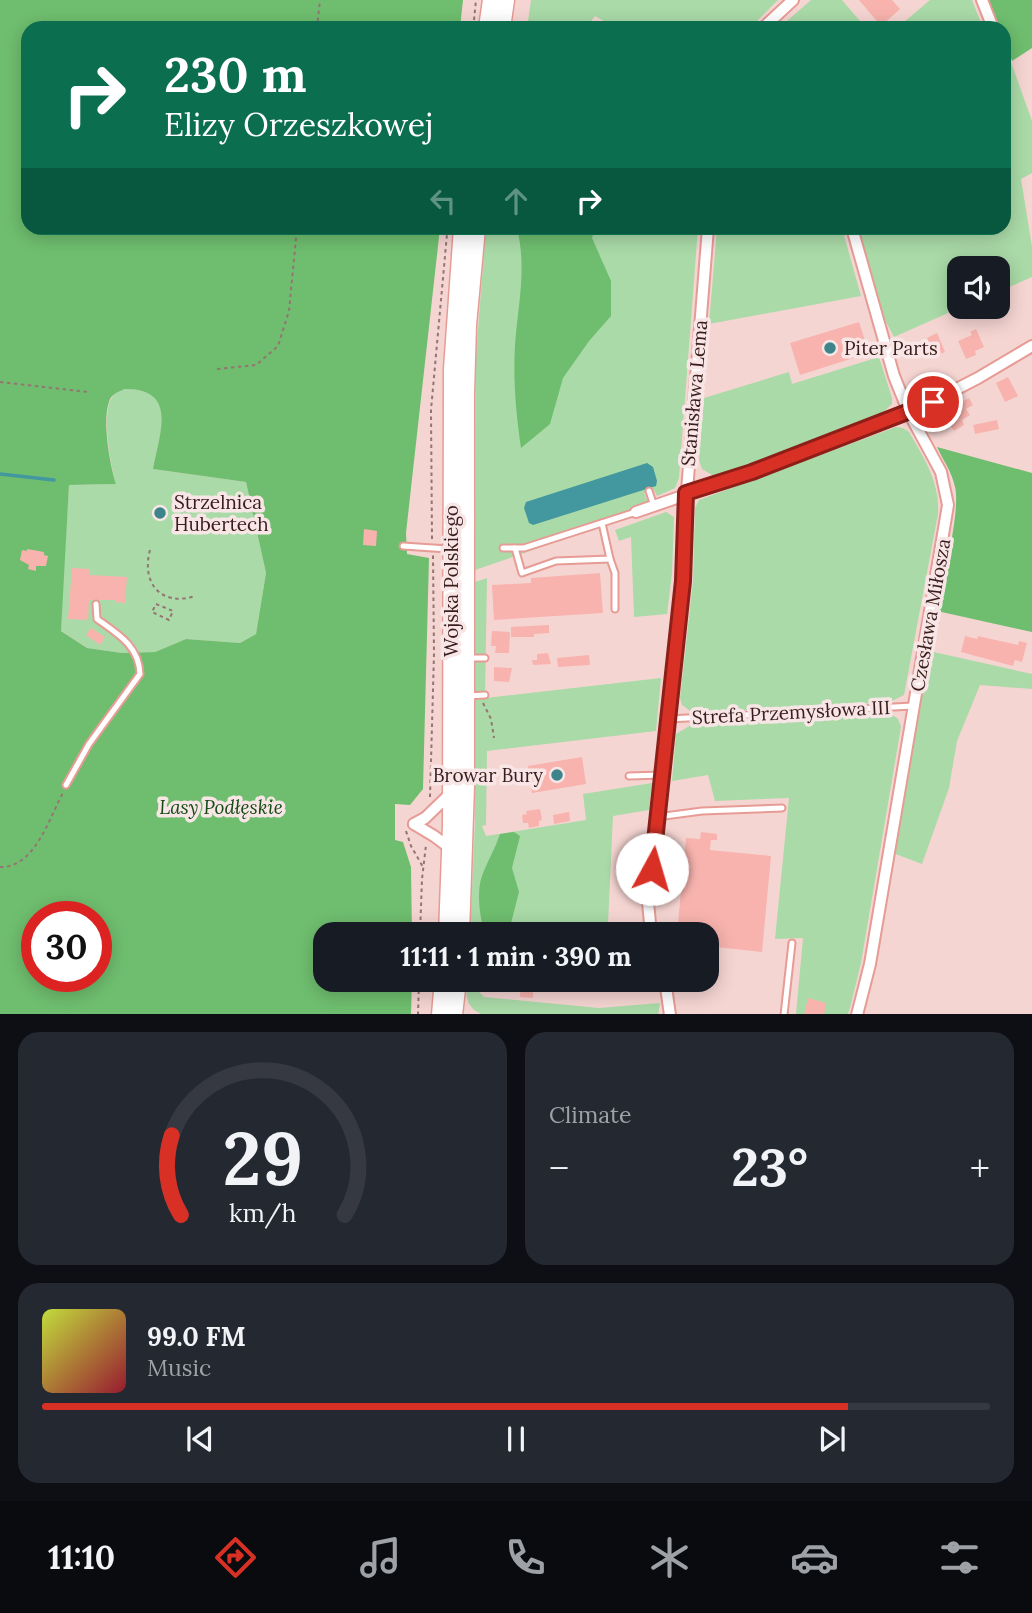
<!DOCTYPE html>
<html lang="en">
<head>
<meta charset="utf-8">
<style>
  :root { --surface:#171b24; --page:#242831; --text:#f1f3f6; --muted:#9ea1a6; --line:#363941; --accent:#d93025 }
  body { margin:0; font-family:Lora,serif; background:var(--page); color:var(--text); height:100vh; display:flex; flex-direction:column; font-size:26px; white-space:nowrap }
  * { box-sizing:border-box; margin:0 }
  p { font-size:23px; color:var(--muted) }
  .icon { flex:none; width:38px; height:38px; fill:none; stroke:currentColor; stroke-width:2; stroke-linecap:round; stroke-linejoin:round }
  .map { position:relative; height:1014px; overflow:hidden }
  .side { display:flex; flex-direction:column; gap:18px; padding:18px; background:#0d0f14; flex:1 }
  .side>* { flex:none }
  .hud { position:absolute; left:21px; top:21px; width:990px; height:214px; border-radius:21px; box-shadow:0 4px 18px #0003; background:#0b6e4f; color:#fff; overflow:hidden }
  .tools { position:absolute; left:947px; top:256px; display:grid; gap:14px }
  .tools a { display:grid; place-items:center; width:63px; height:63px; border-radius:14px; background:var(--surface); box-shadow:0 4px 18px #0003; font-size:35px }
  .speed { position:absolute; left:21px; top:901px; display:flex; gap:14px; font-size:35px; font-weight:700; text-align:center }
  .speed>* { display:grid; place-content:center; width:91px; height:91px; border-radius:50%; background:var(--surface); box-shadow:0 4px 18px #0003; line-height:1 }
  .speed .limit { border:10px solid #d22; background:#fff; color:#111 }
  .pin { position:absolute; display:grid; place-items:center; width:60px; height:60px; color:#fff; margin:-30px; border:4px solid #fff; border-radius:50%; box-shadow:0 2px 7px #0007 }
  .me { position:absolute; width:77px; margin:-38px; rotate:6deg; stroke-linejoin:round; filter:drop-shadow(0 0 5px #0008) }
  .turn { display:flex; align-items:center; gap:24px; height:147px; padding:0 28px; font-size:32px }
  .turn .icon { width:91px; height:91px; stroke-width:2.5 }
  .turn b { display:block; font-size:49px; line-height:60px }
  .lanes { display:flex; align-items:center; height:66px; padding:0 28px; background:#0003; justify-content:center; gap:35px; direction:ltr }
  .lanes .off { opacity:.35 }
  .big { font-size:52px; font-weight:800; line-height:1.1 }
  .side .tile { flex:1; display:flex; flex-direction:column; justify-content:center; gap:10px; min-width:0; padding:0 24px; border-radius:21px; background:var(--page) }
  .side .dial { align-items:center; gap:0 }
  .dial svg { height:182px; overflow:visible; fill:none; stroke:var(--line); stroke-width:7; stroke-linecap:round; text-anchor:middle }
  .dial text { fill:var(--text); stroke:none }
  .song { display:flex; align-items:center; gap:21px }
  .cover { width:84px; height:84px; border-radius:10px; background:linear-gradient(135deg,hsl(70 70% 55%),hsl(350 70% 35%)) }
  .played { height:7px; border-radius:4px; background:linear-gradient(90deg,var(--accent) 85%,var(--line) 85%) }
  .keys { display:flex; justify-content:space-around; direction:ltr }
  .heat { display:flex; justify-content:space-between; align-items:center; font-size:38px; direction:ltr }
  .side .tiles { flex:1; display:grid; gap:18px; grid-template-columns:1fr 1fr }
  .tile:last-child { grid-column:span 2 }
  .trip { position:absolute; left:313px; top:922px; width:406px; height:70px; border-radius:21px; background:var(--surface); box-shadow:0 4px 18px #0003; font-weight:800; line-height:70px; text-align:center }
  .tab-bar { display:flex; height:112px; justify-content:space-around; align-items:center; background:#090b0e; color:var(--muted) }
  .tab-bar .icon { width:49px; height:49px }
  .tab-bar .selected { color:var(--accent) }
  .tab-bar b { font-size:32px; color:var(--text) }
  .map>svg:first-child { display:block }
  .green { fill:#aadaa8 }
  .forest { fill:#6fbe6f; fill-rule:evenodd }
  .water { fill:#43979f }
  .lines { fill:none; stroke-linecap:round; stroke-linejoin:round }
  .stream { stroke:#43979f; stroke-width:3.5 }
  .building { fill:#f8b3ae }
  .lane-casing { stroke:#e79b95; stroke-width:9 }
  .street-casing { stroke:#e79b95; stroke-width:14 }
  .primary-casing { stroke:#e79b95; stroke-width:19 }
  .path { stroke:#947573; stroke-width:2; stroke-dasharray:3.5 3.5; stroke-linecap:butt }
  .lane { stroke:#fff; stroke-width:5 }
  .street { stroke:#fff; stroke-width:10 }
  .primary { stroke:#fff; stroke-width:16 }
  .route-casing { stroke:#8d1f18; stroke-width:18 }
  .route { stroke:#d93025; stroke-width:12 }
  .poi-dot { fill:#3d848b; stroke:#f7e6e5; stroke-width:2.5 }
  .labels { text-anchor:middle; stroke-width:7; stroke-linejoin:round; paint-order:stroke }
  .poi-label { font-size:19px; fill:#391c1b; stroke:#f7e6e5; text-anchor:start }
  .street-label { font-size:19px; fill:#391c1b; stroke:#f7e6e5 }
  .park-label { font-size:19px; font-style:italic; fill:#134a16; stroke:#f7e6e5 }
</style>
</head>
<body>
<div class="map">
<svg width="1032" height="1015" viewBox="0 0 1032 1015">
  <rect width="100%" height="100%" fill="#f5d5d2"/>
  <!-- green -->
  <g class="green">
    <path d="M531,0H778L750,28H616L595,16L586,28H527Z"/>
    <path d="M811,0H842L866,28H779Z"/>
    <path d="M930,0H972L983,28H897Z"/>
    <path d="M1011,62L1032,121V173L1021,179L1032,247V277L998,292V268H959V306H964L894,337L884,318L858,228H1004V67Z"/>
    <path d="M486,228H698L679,478L675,488L657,496L654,490L644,493L649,506L605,525L475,570L476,355Z"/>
    <path d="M717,228H842L861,296L709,324Z"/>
    <path d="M879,357L892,398V404L878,417L717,478L702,469L699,460L704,398L789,372L792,384Z"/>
    <path d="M125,389C180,389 159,433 153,469L246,482L266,573L256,634L240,643L186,639L155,652L122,653L87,648L60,630L69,485L116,484C111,467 99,406 115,394C115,393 124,389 125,389Z"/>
    <path d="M896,427L903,428L909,432C924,458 940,482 938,514L904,695L890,702L693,713L682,705L680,698L693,581L695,508L699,500Z"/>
    <path d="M666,512L674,517L672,573L667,614L634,617L631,537L619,541L615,530Z"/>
    <path d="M487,578L485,698L661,678L656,731L487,751L486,825L482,826L486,836L586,820L583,794L652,783L649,810L613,816L608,924L522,928L483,926V934H470L475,823V582Z"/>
    <path d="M929,651L1032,674V689L980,685L957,741L949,788L922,864L893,853Z"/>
    <path d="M890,713L898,719L901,727L861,963L850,1008L848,1014H796L803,938L775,939L789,798L715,801L708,775L672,781L676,734L691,725Z"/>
    <path d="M467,980H481L480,993L484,997L599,1008L660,1003L658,1015L481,1014C465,1007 466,995 467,980Z"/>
  </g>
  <!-- forest -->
  <g class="forest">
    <path d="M0,0H463L460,28H28V228H440L406,533L407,554L429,558L423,789L410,805L395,804V840L403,842L411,867L412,934H326V980H412L411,1014L0,1015ZM125,389C179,389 159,434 153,469L246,482L266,573L256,634L240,643L186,639L155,652L122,653L87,648L61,631L69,485L116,484C110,466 102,421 109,402C111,394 118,392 125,389ZM37,917H96V976H37Z"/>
    <path d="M989,0H1032V48L1012,61L1005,39L1004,28H1000Z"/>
    <path d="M517,228H595L592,238L611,281V316L589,341L563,378L550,424L521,448C516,413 513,380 515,345C518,304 527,269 517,228Z"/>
    <path d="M937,447L1032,473V632L937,611C942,583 961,511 955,487C952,472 943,460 937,447Z"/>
    <path d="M514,832L520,836L512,868L519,892L510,927L483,926C479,913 477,889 482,876C487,862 495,849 500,834Z"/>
  </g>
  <!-- water -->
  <path class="water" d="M647,463L653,467L657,481L656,486L533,525L529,523L524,508L526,502Z"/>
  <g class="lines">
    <!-- stream -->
    <path class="stream" d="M0,474L54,480"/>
  </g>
  <!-- building -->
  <g class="building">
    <path d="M859,0H892L900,9L881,26Z"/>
    <path d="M859,322L869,353L800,375L790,343Z"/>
    <path d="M976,329L984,347L975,351L976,355L966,359L958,341L972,335L970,332Z"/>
    <path d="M937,333L945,352L935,356L927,338Z"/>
    <path d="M1008,377L1018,396L1005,402L996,383Z"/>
    <path d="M969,398L973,405L966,409L970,415L962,420L964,425L954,431L951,426L954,424L953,421L949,422L943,412Z"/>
    <path d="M997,420L999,429L975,434L973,425Z"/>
    <path d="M364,529L377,531L376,546L363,545Z"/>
    <path d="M27,549L44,552V555L48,556L46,566H36V571L28,569L29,565L20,560L22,550L27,551Z"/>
    <path d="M72,568L90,569L89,575L127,577L125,603L115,602V600H89L88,620L68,619Z"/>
    <path d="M600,573L603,613L494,620L492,585L531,583V578Z"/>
    <path d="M549,625V633L534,634V637H511V627Z"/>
    <path d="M91,628L105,637L100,645L86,635Z"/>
    <path d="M492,631L510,632L509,653H495L496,646H491Z"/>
    <path d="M965,636L977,639L978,636L1018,645L1019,641L1027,643L1022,662L1015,660L1013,666L961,652Z"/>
    <path d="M548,653L551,664L533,665L532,660H537V654Z"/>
    <path d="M589,655L590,665L558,667L557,658Z"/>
    <path d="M494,667L512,668L509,682L494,681Z"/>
    <path d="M582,757L586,784L532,793L528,766Z"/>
    <path d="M540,809L542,820L539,821V826L529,828L528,823H523L522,815L527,814L526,811Z"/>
    <path d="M569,812L570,821L554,824L553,815Z"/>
    <path d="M701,832L717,834V840H711L710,850L771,856L762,952L707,946V934H677L686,838L700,839Z"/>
    <path d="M521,981L538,982L537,992H533V998L520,997Z"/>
    <path d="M808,998L826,1003L824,1015H804Z"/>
  </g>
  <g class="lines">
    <defs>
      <g id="lane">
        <path d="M649,491L654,506"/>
        <path d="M403,546L448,549"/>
        <path d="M503,548H524L636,512"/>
        <path d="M515,548L522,573L556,561L610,559L602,523"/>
        <path d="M610,559L615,573V609"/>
        <path d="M467,658H485"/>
        <path d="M467,696L485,695"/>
        <path d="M668,719L913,706"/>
        <path d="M629,776L662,775"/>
        <path d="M66,785L89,744L140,674C139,646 118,634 97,619L96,604"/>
        <path d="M657,817L702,811L782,808"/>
        <path d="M784,1015L792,943"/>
      </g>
      <g id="street">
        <path d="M982,0L993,28"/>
        <path d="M763,28L793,0"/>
        <path d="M852,228L894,376L909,413L941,472L948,505L870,964L857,1015"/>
        <path d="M636,512L752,472L914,411L978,378L1032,346"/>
        <path d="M414,824L425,818L451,793"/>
        <path d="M414,824L434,836L450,848"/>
        <path d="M651,934L648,902L683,581L684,528L708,228"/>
        <path d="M665,980L670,1015"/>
      </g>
      <g id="primary">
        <path d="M487,28L491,0"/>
        <path d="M502,28L506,0"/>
        <path d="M447,934L451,825L452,369L462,228"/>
        <path d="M461,934L466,786V393L468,325L477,228"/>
        <path d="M440,1015L443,980"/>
        <path d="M454,1015L458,980"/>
      </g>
    </defs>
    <!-- lane casing -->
    <use href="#lane" class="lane-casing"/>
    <!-- street casing -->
    <use href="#street" class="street-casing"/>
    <!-- primary casing -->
    <use href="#primary" class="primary-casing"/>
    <!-- path -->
    <g class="path">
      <path d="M474,20L476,0"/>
      <path d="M317,28L320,0"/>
      <path d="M217,369L256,365L278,346L289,311L297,228"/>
      <path d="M0,382L88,392"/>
      <path d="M432,539L431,410L447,234"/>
      <path d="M150,550C141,583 161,607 195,596"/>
      <path d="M156,604L173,611L169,620L152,612Z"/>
      <path d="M483,703L491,719L494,738"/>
      <path d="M430,797L434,654L433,555"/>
      <path d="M406,831L411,846L423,867"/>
      <path d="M0,867C35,868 49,818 63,793"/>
      <path d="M420,934L422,879L426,845"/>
      <path d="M418,1015L419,980"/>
    </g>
    <!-- lane -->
    <use href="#lane" class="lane"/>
    <!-- street -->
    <use href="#street" class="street"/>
    <!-- primary -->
    <use href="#primary" class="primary"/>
  </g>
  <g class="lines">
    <defs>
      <path id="route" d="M652,869L683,581L686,493L752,472L933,402"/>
    </defs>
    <!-- route casing -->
    <use href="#route" class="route-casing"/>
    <!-- route -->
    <use href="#route" class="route"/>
  </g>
  <!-- markers -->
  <g class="poi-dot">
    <circle cx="830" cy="348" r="7"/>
    <circle cx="160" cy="513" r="7"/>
    <circle cx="557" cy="775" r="7"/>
  </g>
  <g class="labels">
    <!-- poi labels -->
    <g class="poi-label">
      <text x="844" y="355">Piter Parts</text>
      <text x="174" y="509">Strzelnica<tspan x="174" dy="22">Hubertech</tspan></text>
      <text x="543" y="782" text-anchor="end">Browar Bury</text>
    </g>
    <!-- street labels -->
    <g class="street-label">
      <text transform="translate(694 393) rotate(-85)" y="7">Stanisława Lema</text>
      <text transform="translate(451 581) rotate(-90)" y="7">Wojska Polskiego</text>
      <text transform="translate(930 615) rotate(-80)" y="7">Czesława Miłosza</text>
      <text transform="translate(791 712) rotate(-3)" y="7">Strefa Przemysłowa III</text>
    </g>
    <!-- park labels -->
    <g class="park-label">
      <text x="221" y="814">Lasy Podłęskie</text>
    </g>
  </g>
</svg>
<div class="tools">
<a><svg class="icon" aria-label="sound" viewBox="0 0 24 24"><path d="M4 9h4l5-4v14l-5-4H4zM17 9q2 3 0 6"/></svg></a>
</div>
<div class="speed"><div class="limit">30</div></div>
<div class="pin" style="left:933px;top:402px;background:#d93025"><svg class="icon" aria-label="arrive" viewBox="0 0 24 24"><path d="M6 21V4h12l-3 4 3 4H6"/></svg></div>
<svg class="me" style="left:652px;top:869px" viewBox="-20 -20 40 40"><circle r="19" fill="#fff"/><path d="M0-13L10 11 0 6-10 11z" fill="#d93025"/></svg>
<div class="trip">11:11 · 1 min · 390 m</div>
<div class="hud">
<div class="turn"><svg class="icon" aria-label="right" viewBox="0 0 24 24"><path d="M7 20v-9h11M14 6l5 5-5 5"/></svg><div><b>230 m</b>Elizy Orzeszkowej</div></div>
<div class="lanes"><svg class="icon off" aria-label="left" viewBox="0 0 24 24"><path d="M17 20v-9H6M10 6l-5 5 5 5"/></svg><svg class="icon off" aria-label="ahead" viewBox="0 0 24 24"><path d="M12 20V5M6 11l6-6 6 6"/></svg><svg class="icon" aria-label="right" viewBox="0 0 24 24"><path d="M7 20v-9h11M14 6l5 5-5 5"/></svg></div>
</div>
</div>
<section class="side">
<div class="tiles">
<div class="tile dial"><svg viewBox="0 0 100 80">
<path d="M14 69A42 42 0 1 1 86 69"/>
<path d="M14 69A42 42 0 0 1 10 34" stroke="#d93025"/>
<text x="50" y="56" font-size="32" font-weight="700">29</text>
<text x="50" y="72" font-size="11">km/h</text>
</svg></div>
<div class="tile"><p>Climate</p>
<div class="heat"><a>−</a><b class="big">23°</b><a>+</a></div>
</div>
<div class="tile">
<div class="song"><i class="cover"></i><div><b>99.0 FM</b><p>Music</p></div></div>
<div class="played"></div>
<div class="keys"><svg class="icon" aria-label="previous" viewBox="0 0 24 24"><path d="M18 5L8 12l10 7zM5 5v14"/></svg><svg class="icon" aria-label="pause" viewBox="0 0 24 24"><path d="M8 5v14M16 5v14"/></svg><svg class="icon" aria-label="next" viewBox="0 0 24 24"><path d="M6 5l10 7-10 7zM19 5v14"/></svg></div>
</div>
</div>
</section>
<nav class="tab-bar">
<b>11:10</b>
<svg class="icon selected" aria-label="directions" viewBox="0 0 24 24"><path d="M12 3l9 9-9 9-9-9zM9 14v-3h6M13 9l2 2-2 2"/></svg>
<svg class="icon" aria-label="music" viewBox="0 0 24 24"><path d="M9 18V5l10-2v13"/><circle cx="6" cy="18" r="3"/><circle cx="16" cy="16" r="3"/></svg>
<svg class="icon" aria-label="phone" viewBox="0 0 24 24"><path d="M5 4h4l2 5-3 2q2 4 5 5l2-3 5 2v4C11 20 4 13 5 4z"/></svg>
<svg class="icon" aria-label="climate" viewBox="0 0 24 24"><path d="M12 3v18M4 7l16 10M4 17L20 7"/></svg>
<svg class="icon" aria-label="car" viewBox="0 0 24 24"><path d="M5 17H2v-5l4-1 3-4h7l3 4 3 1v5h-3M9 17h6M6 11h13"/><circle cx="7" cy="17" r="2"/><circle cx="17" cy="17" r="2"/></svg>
<svg class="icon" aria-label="filters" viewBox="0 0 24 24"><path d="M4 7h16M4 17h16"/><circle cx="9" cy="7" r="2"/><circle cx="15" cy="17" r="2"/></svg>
</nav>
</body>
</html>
